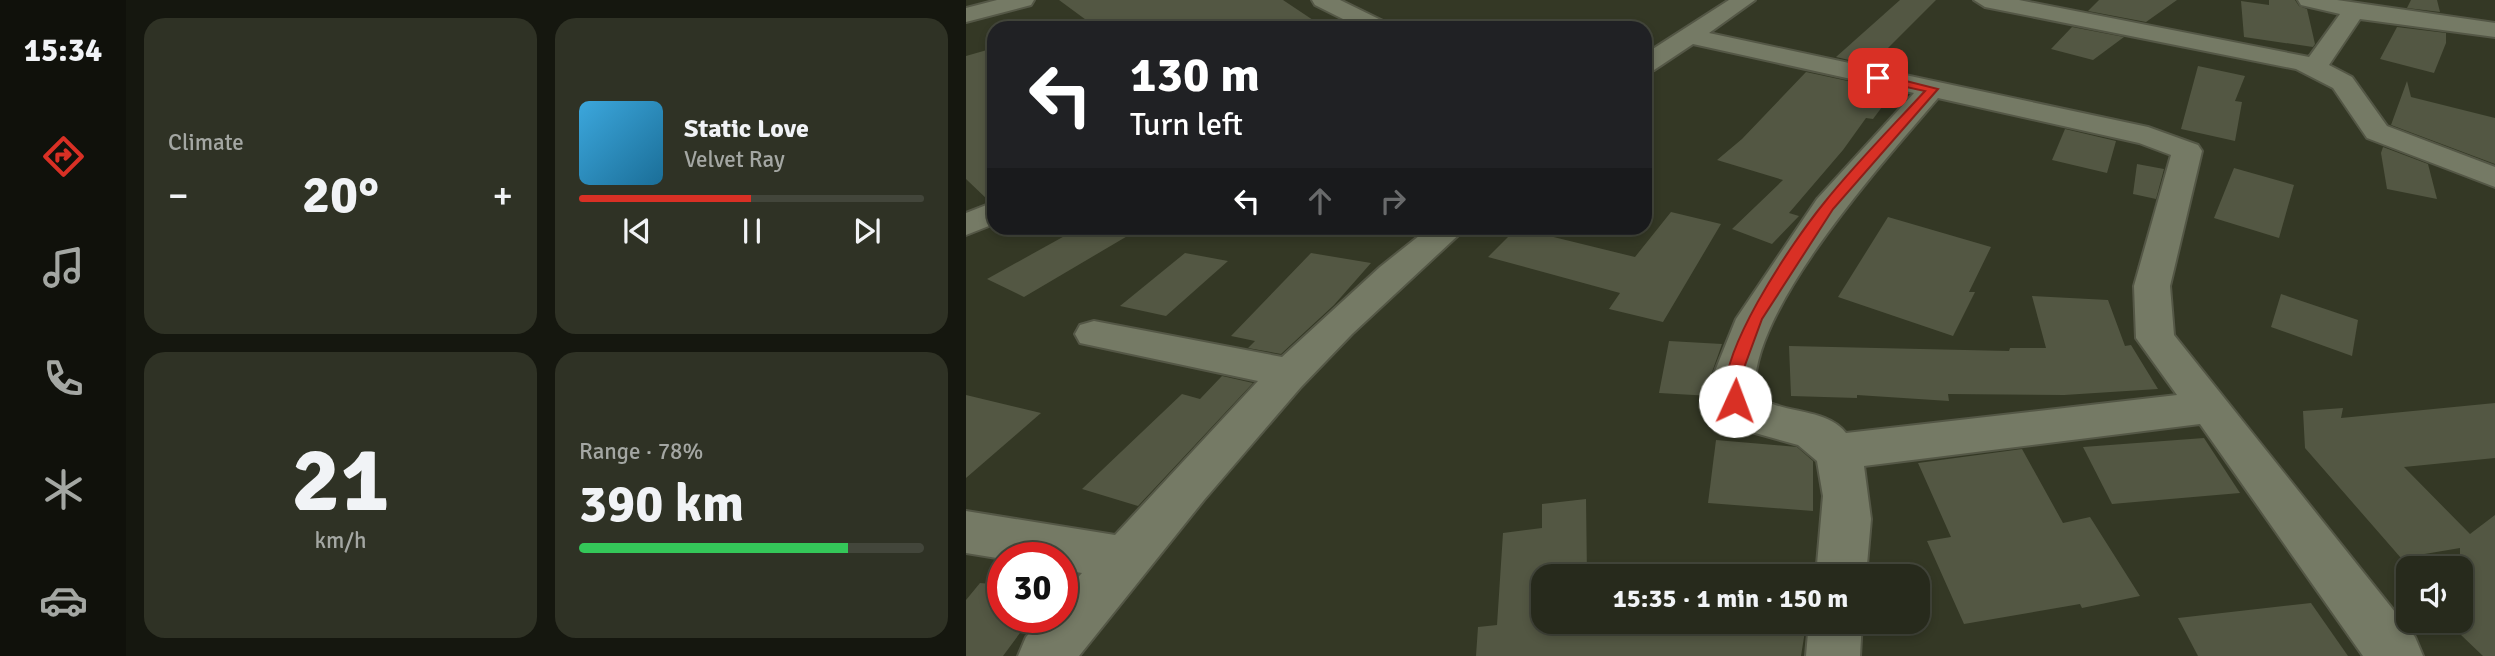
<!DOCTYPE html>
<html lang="en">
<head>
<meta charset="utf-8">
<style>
  :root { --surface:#272a1c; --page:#2f3225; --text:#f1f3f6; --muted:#a4a7a3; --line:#43463b; --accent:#d93025 }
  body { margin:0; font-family:Signika,sans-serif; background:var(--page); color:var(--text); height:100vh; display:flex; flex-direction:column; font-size:26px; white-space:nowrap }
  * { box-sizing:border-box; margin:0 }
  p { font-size:23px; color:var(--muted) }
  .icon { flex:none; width:38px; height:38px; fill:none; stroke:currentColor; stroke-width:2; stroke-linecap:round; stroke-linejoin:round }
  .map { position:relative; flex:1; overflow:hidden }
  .side { display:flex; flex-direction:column; gap:18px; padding:18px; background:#15170f; width:840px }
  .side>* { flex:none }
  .hud { position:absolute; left:21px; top:21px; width:665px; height:214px; border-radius:21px; box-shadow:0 4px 10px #0003,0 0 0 2px var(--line); background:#202124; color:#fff; overflow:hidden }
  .tools { position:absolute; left:1430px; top:556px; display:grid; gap:14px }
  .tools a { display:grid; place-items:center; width:77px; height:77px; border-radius:14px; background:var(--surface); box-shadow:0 4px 10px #0003,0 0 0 2px var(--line); font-size:35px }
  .speed { position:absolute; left:21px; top:542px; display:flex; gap:14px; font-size:35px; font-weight:700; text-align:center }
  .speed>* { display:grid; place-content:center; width:91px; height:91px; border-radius:50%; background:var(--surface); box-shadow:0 4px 10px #0003,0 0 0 2px var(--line); line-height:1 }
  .speed .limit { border:10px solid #d22; background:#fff; color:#111 }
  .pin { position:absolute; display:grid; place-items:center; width:60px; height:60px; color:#fff; margin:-30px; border-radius:14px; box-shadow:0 4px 10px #0006 }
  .me { position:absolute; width:77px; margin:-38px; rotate:2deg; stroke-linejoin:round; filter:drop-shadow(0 0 5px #0008) }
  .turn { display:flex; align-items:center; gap:24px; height:147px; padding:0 28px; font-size:32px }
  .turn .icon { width:91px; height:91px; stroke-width:2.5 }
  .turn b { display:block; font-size:49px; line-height:60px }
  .lanes { display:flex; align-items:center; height:66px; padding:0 28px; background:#0003; justify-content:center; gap:35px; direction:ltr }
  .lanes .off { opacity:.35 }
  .big { font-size:52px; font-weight:700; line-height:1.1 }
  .side .tile { flex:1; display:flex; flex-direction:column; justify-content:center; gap:10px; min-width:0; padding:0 24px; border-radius:21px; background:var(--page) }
  .side .dial { align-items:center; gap:0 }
  .dial b { font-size:91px; line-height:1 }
  .song { display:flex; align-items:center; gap:21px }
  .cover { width:84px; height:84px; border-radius:10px; background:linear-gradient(135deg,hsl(200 70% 55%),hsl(200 70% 35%)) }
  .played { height:7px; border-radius:4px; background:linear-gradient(90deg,var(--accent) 50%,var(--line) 50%) }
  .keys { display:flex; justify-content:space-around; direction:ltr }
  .heat { display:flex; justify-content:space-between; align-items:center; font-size:38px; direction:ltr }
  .charge { height:10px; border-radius:5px; background:linear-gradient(90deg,#34c759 78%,var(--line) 0) }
  .side .tiles { flex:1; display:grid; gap:18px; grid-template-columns:repeat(2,1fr) }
  .trip { position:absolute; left:565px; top:564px; width:399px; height:70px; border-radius:21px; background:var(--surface); box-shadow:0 4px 10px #0003,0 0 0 2px var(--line); font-weight:700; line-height:70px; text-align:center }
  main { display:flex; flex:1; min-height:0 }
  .tab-bar { display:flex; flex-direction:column; width:126px; justify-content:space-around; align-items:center; background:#10110b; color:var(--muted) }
  .tab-bar .icon { width:49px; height:49px }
  .tab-bar .selected { color:var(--accent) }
  .tab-bar b { font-size:32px; color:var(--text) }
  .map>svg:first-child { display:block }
  .building { fill:#535743 }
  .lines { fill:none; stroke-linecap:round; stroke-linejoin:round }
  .minor-casing { stroke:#545746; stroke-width:4 }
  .minor { fill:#757a65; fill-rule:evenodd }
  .route { fill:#d93025; stroke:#8d1f18; stroke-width:2 }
</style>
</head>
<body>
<main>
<nav class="tab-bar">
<b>15:34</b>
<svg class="icon selected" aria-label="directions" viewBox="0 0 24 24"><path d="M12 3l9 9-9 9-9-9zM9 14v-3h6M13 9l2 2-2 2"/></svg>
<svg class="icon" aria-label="music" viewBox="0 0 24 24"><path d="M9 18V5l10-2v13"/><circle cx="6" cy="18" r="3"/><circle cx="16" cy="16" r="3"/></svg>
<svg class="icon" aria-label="phone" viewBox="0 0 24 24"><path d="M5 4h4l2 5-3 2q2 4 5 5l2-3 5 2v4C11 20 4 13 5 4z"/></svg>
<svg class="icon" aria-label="climate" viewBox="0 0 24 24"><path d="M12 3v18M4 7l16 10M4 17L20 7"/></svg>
<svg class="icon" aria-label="car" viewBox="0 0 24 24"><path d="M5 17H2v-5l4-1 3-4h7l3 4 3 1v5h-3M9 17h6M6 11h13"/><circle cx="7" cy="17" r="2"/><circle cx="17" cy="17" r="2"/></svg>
</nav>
<section class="side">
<div class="tiles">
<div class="tile"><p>Climate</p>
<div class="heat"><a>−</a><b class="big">20°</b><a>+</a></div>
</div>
<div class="tile">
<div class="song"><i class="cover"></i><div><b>Static Love</b><p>Velvet Ray</p></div></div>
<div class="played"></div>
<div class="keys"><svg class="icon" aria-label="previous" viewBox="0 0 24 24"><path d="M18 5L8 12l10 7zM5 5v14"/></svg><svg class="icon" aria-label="pause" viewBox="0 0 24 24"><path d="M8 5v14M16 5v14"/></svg><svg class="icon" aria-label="next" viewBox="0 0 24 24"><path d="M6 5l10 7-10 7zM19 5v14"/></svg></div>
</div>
<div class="tile dial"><b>21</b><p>km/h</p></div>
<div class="tile"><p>Range · 78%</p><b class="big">390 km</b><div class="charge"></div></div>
</div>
</section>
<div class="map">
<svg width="1529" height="656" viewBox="0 0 1529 656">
  <rect width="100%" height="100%" fill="#343825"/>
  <!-- building -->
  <g class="building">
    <path d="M93,0H317L359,28H131Z"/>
    <path d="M934,0H970L905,65L870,57Z"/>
    <path d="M1133,0H1211L1180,22L1122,11Z"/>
    <path d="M1303,0H1329L1333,6L1341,9L1349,44L1347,47L1278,37L1275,1L1303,5Z"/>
    <path d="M1445,0H1471L1474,12L1441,8Z"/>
    <path d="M1106,27L1158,37L1127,60L1085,49Z"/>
    <path d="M1431,27L1480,33V43L1468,73L1414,59Z"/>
    <path d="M28,48V200L23,201L0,179V56Z"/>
    <path d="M1232,66L1279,76L1269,101L1276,102L1269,141L1215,129Z"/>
    <path d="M840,72L928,91L907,119L900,118L877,150L823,213L833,216L806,244L766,229L817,180L751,160L776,139Z"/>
    <path d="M1441,81L1445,97L1529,118V164L1425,125Z"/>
    <path d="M1099,129L1150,141L1141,173L1086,160Z"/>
    <path d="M1417,147L1462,164L1471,199L1421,189L1415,153Z"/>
    <path d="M1171,164L1198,169L1190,199L1167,194Z"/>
    <path d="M1268,168L1328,185L1313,238L1248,218Z"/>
    <path d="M705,212L755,224L697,322L643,309L654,293L522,257L551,228L669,257Z"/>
    <path d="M922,217L1025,247L1003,292H1009L987,336L872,297Z"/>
    <path d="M113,228H175L58,297L21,279Z"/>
    <path d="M219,253L262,261L200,316L154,306Z"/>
    <path d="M345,253L405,263L368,305L315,354L282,348L289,341L265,336Z"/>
    <path d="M1315,294L1392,320L1386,356L1305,327Z"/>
    <path d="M1066,296L1142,300L1159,346L1165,345L1192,389L1098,395L982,394L983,401L891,395V398L825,396L823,346L1043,351L1044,348H1080Z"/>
    <path d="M703,341L756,344L745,375V396L693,393Z"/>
    <path d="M256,376L287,383L172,506L116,489L216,394L234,399Z"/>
    <path d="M0,395L75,413L0,478Z"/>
    <path d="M1529,403V458L1438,467L1504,534L1529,515V656H1517L1494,634V548L1435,558L1339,448L1337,411L1377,408L1375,418Z"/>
    <path d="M1238,438L1274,493L1146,504L1117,447Z"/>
    <path d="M750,440L831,447L847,461V511L742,503Z"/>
    <path d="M1056,449L1097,523L1124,517L1174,596L1116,608L1114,604L998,624L961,541L985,537L952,463Z"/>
    <path d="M620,499L621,576H578V621H664L745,631L748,621H795L839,631L835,656H510L512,627L531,625L537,533L576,528V504Z"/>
    <path d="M14,583L37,585V618H65L37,656H0V600Z"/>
    <path d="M1345,603L1382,656H1232L1212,618Z"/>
  </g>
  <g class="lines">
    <defs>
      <g id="minor">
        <path d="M31,0H68L65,5L0,22V8Z"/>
        <path d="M346,0H374L421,23L425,28H395L349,5Z"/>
        <path d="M763,0H789L743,33L1182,127L1232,145L1236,151L1204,286L1208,335L1449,637L1457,656H1397L1234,424L898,466L905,519L900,576H850L857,496L851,461L832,445L782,431L764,421L748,401L747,376L770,319L851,199L948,93L727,44L688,70L679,73V54ZM972,98L1173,143L1205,155L1168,286L1170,338L1211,395L880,433C858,406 815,416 789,394C781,312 919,160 972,98Z"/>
        <path d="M1008,0H1053L1343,57L1374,14L1335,5L1332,0H1371L1529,23V37L1394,19L1363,65L1386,77L1421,126L1529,167V187L1401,138L1367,88L1330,69L1019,7Z"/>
        <path d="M28,202V224L0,235V213Z"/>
        <path d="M463,228H500L386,334L335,387L238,500L113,656H52L60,637L77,618H96V595L116,573L96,570V558L37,559L0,553V511L149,535L292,381L114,343L109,334L114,325L128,321L316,357L414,267Z"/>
        <path d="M843,621H896L894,656H840Z"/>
      </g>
    </defs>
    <!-- minor casing -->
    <use href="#minor" class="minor-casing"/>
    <!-- minor -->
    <use href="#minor" class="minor"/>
  </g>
  <!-- route -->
  <path class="route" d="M912,74L972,89L867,209L796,319L775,376L778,401L775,406H763C741,365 830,237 858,203C889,164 925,128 959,91L908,80V75Z"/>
</svg>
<div class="tools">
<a><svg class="icon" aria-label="sound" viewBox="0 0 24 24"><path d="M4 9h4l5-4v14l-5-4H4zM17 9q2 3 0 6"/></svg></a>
</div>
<div class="speed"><div class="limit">30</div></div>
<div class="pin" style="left:912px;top:78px;background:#d93025"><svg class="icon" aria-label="arrive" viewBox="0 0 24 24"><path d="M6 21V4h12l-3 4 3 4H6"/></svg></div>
<svg class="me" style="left:769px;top:401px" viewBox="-20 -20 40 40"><circle r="19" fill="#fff"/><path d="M0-13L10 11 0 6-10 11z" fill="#d93025"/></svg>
<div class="trip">15:35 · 1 min · 150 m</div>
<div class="hud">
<div class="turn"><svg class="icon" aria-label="left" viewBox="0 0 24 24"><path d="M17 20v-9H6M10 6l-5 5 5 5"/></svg><div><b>130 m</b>Turn left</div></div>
<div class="lanes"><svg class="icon" aria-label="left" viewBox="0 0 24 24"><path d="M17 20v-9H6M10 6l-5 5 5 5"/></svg><svg class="icon off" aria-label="ahead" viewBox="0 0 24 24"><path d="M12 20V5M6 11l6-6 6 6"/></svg><svg class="icon off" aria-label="right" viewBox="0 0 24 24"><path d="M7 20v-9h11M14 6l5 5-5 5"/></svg></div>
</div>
</div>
</main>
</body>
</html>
